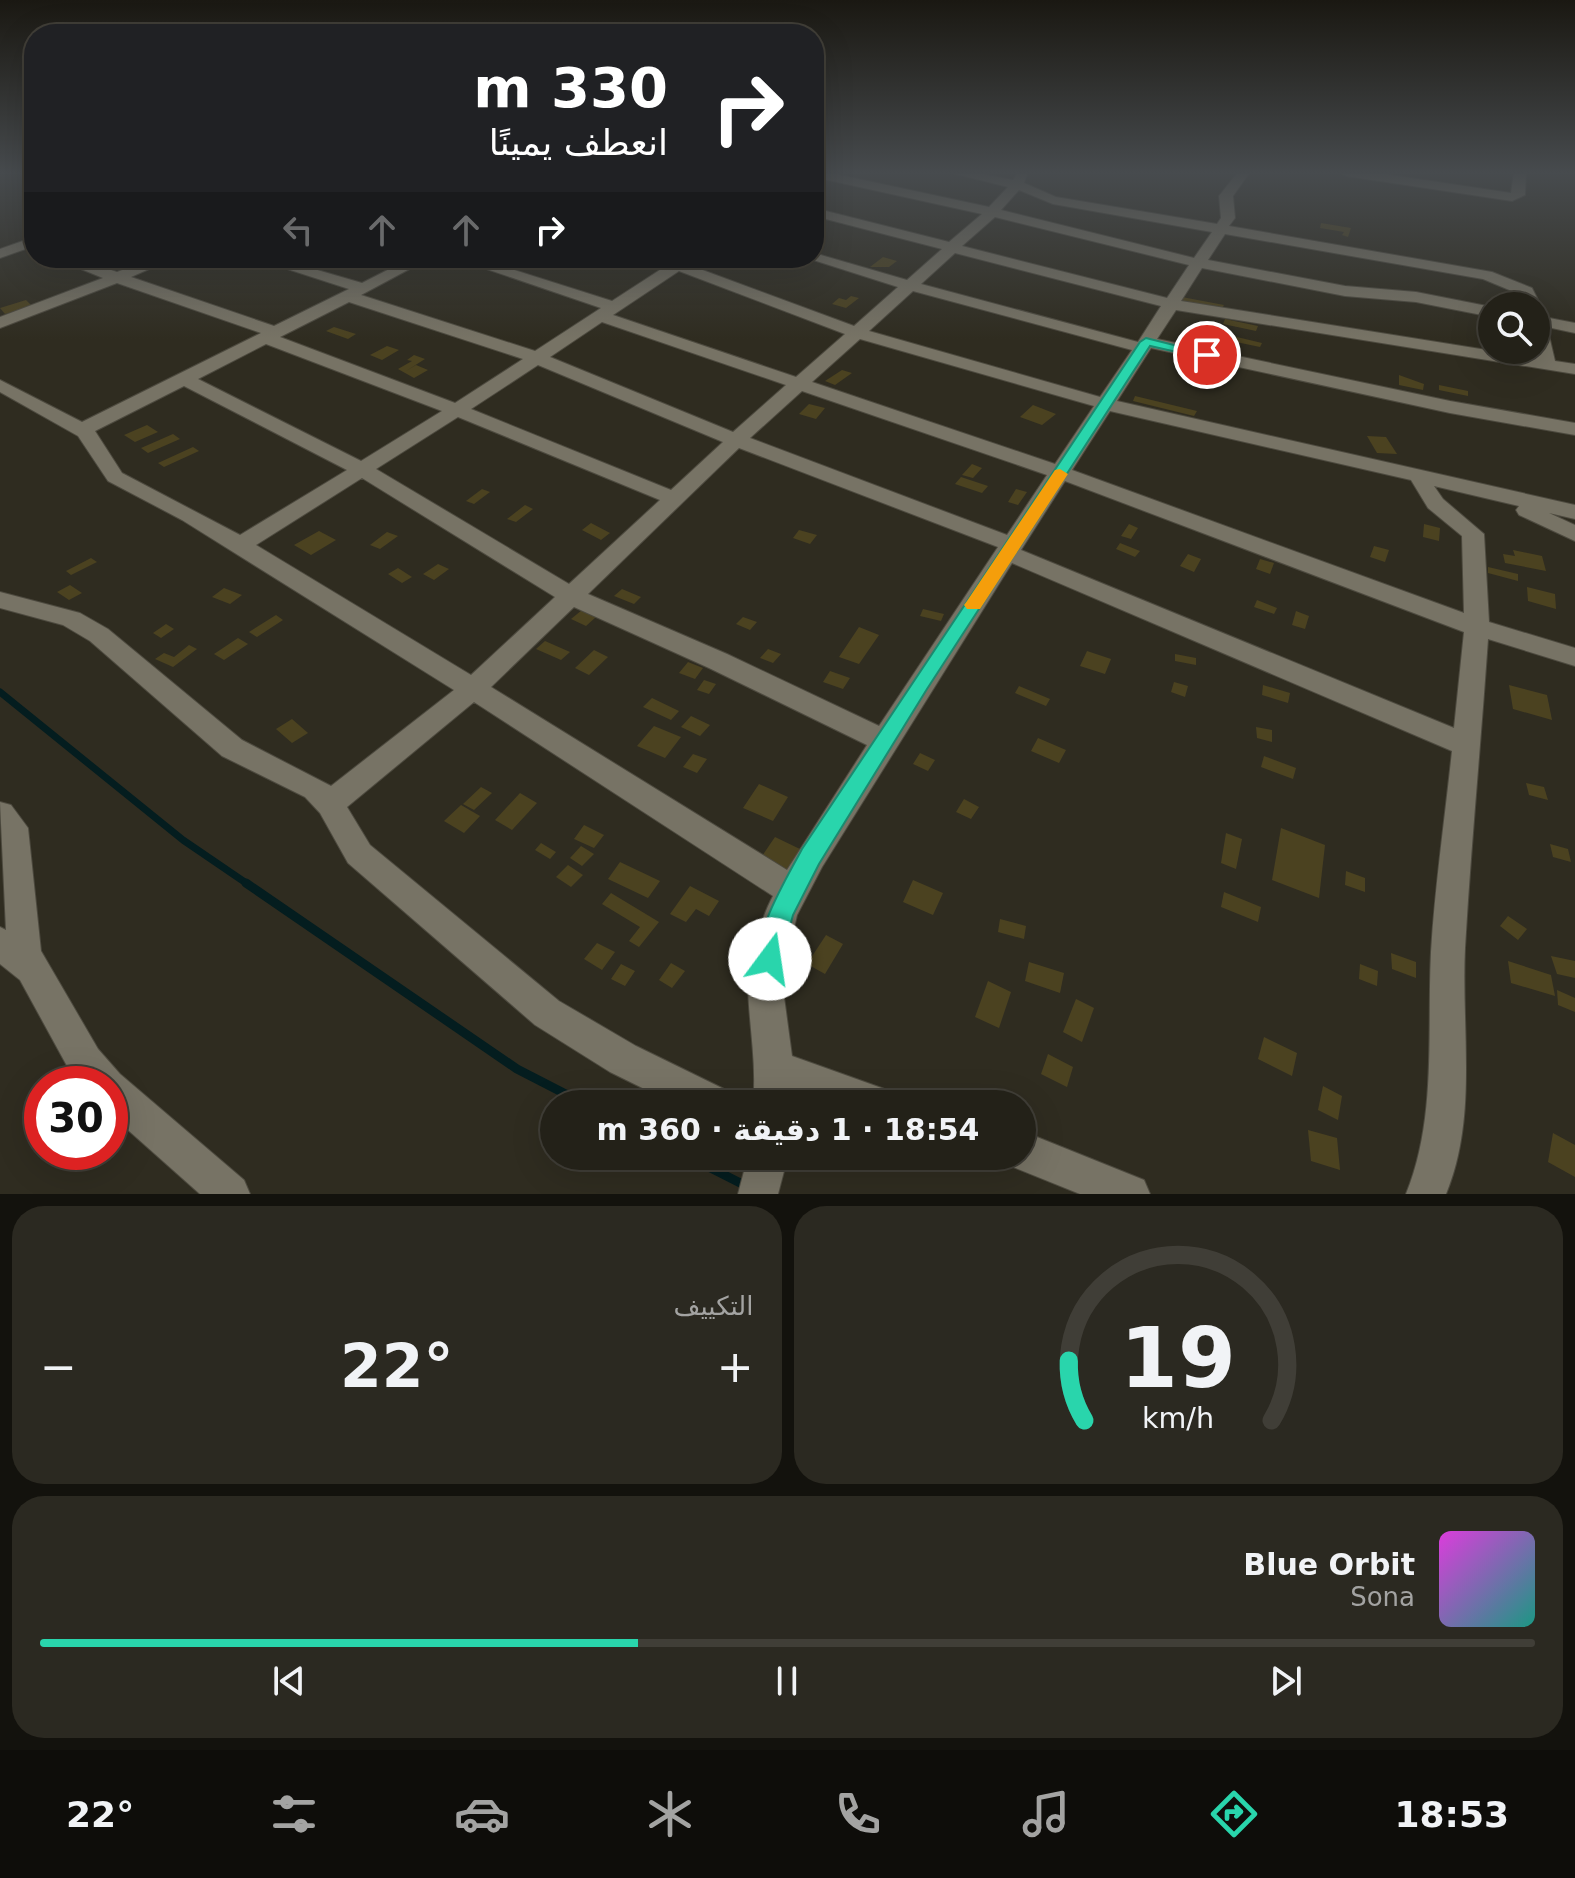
<!DOCTYPE html>
<html lang="ar">
<head>
<meta charset="utf-8">
<style>
  :root { --surface:#232118; --page:#2b2921; --text:#f1f3f6; --muted:#a3a3a2; --line:#403e37; --accent:#29d5ac }
  body { margin:0; font-family:"DejaVu Sans","Noto Sans Arabic",sans-serif; background:var(--page); color:var(--text); direction:rtl; height:100vh; display:flex; flex-direction:column; font-size:30px; white-space:nowrap }
  * { box-sizing:border-box; margin:0 }
  p { font-size:26px; color:var(--muted) }
  .icon { flex:none; width:44px; height:44px; fill:none; stroke:currentColor; stroke-width:2; stroke-linecap:round; stroke-linejoin:round }
  .map { position:relative; height:1194px; overflow:hidden; direction:ltr }
  .panel { display:flex; flex-direction:column; gap:12px; padding:12px; background:#13120d; flex:1 }
  .panel>* { flex:none }
  .banner { position:absolute; left:24px; top:24px; width:800px; height:244px; border-radius:32px; box-shadow:0 8px 32px #0002,0 0 0 2px var(--line); direction:rtl; background:#202124; color:#fff; overflow:hidden }
  .controls { position:absolute; left:1478px; top:292px; display:grid; gap:16px }
  .controls a { display:grid; place-items:center; width:72px; height:72px; border-radius:50%; background:var(--surface); box-shadow:0 8px 32px #0002,0 0 0 2px var(--line); font-size:40px }
  .speed { position:absolute; left:24px; top:1066px; display:flex; gap:16px; font-size:40px; font-weight:700; text-align:center }
  .speed>* { display:grid; place-content:center; width:104px; height:104px; border-radius:50%; background:var(--surface); box-shadow:0 8px 32px #0002,0 0 0 2px var(--line); line-height:1 }
  .speed .limit { border:12px solid #d22; background:#fff; color:#111 }
  .pin { position:absolute; display:grid; place-items:center; width:68px; height:68px; color:#fff; margin:-34px; border:4px solid #fff; border-radius:50%; box-shadow:0 2px 8px #0007 }
  .me { position:absolute; width:88px; margin:-44px; rotate:14deg; stroke-linejoin:round; filter:drop-shadow(0 0 6px #0008) }
  .turn { display:flex; align-items:center; gap:28px; height:168px; padding:0 24px; font-size:36px }
  .turn .icon { width:104px; height:104px; stroke-width:2.5 }
  .turn b { display:block; font-size:56px; line-height:68px }
  .lanes { display:flex; align-items:center; height:76px; padding:0 24px; background:#0003; justify-content:center; gap:40px; direction:ltr }
  .lanes .off { opacity:.35 }
  .big { font-size:60px; font-weight:800; line-height:1.1 }
  .panel .tile { flex:1; display:flex; flex-direction:column; justify-content:center; gap:12px; min-width:0; padding:0 28px; border-radius:32px; background:var(--page) }
  .panel .dial { align-items:center; gap:0 }
  .dial svg { height:208px; overflow:visible; fill:none; stroke:var(--line); stroke-width:7; stroke-linecap:round; text-anchor:middle }
  .dial text { fill:var(--text); stroke:none }
  .song { display:flex; align-items:center; gap:24px }
  .cover { width:96px; height:96px; border-radius:12px; background:linear-gradient(135deg,hsl(300 70% 55%),hsl(170 70% 35%)) }
  .played { height:8px; border-radius:4px; background:linear-gradient(90deg,var(--accent) 40%,var(--line) 40%) }
  .keys { display:flex; justify-content:space-around; direction:ltr }
  .heat { display:flex; justify-content:space-between; align-items:center; font-size:44px; direction:ltr }
  .panel .tiles { flex:1; display:grid; gap:12px; grid-template-columns:1fr 1fr }
  .tile:last-child { grid-column:span 2 }
  .trip { position:absolute; left:540px; top:1090px; width:496px; height:80px; border-radius:40px; background:var(--surface); box-shadow:0 8px 32px #0002,0 0 0 2px var(--line); font-weight:800; line-height:80px; text-align:center; direction:rtl }
  .tab-bar { display:flex; height:128px; justify-content:space-around; align-items:center; background:#0e0d0a; color:var(--muted) }
  .tab-bar .icon { width:56px; height:56px }
  .tab-bar .on { color:var(--accent) }
  .tab-bar b { font-size:36px; color:var(--text) }
  .map>svg:first-child { display:block }
  .lines { fill:none; stroke-linecap:round; stroke-linejoin:round }
  .stream-far1 { stroke:#041d1f; stroke-width:7 }
  .stream { stroke:#041d1f; stroke-width:9 }
  .building { fill:#4b4220 }
  .minor-casing { stroke:#4d4a3f; stroke-width:2 }
  .minor { fill:#777365; fill-rule:evenodd }
  .route { fill:#29d5ac; stroke:#1b8a70; stroke-width:2 }
  .slow { fill:#f59e0b }
</style>
</head>
<body>
<div class="map">
<svg width="1575" height="1194" viewBox="0 0 1575 1194">
  <rect width="100%" height="100%" fill="#2f2c20"/>
  <g class="lines">
    <!-- stream-far1 -->
    <path class="stream-far1" d="M0,692L183,840L249,885"/>
    <!-- stream -->
    <g class="stream">
      <path d="M246,883L517,1069L585,1104"/>
      <path d="M687,1156L762,1194"/>
    </g>
  </g>
  <!-- building -->
  <g class="building">
    <path d="M1321,223L1351,228L1348,237L1342,235L1344,232L1320,228Z"/>
    <path d="M883,257L897,261L889,267H870Z"/>
    <path d="M851,296L859,298L846,308L832,304L839,298L846,300Z"/>
    <path d="M1182,297L1224,305L1220,311L1199,304L1198,307L1178,303Z"/>
    <path d="M26,300L32,306L5,314L0,308Z"/>
    <path d="M1225,319L1258,326L1256,331L1223,324Z"/>
    <path d="M334,327L356,334L348,339L326,331Z"/>
    <path d="M1220,333L1262,343L1260,347L1217,338Z"/>
    <path d="M387,346L399,350L382,360L370,355Z"/>
    <path d="M414,355L425,359L406,371L416,365L428,370L414,378L398,369L412,361L407,360Z"/>
    <path d="M842,370L852,373L835,385L825,381Z"/>
    <path d="M1399,375L1424,384L1423,390L1399,385Z"/>
    <path d="M1439,385L1468,391V396L1439,390Z"/>
    <path d="M1135,396L1197,411L1194,416L1133,401Z"/>
    <path d="M809,404L825,408L816,419L799,414Z"/>
    <path d="M1033,405L1056,414L1042,425L1020,417Z"/>
    <path d="M147,425L158,432L135,442L124,435Z"/>
    <path d="M173,434L180,439L148,453L141,448Z"/>
    <path d="M1367,436L1386,437L1397,454L1377,453Z"/>
    <path d="M193,447L199,451L164,467L158,463Z"/>
    <path d="M972,464L982,468L973,478L962,475Z"/>
    <path d="M961,477L988,486L982,493L955,484Z"/>
    <path d="M482,489L490,492L474,504L466,501Z"/>
    <path d="M1016,489L1027,492L1018,505L1008,502Z"/>
    <path d="M525,505L533,509L516,522L507,519Z"/>
    <path d="M591,523L610,533L601,540L582,530Z"/>
    <path d="M1129,524L1138,528L1131,539L1121,536Z"/>
    <path d="M1424,524L1440,528L1439,541L1423,537Z"/>
    <path d="M799,530L817,535L810,544L793,538Z"/>
    <path d="M319,531L336,540L311,555L294,545Z"/>
    <path d="M387,532L398,536L380,549L370,545Z"/>
    <path d="M1120,543L1140,551L1135,557L1116,549Z"/>
    <path d="M1374,546L1389,550L1385,562L1370,557Z"/>
    <path d="M1513,550L1542,556L1546,571L1505,563L1503,554L1515,556Z"/>
    <path d="M1188,554L1201,559L1194,572L1180,566Z"/>
    <path d="M91,558L97,562L71,575L66,571Z"/>
    <path d="M1260,559L1274,563L1270,574L1256,569Z"/>
    <path d="M438,564L449,569L434,580L423,574Z"/>
    <path d="M1488,567L1518,574V581L1488,573Z"/>
    <path d="M398,568L412,577L402,583L388,574Z"/>
    <path d="M70,585L82,593L69,600L57,592Z"/>
    <path d="M1527,587L1555,594L1556,609L1528,601Z"/>
    <path d="M224,588L242,595L230,604L212,597Z"/>
    <path d="M622,589L641,597L634,604L614,596Z"/>
    <path d="M1257,600L1277,608L1274,614L1254,607Z"/>
    <path d="M923,609L944,614L941,621L920,616Z"/>
    <path d="M582,610L596,617L586,626L571,619Z"/>
    <path d="M1296,611L1309,616L1305,629L1292,625Z"/>
    <path d="M276,615L283,620L257,637L249,632Z"/>
    <path d="M743,617L757,622L750,630L736,624Z"/>
    <path d="M166,624L174,629L161,638L153,633Z"/>
    <path d="M859,627L879,635L859,664L839,657Z"/>
    <path d="M238,638L248,644L224,660L214,654Z"/>
    <path d="M545,641L570,652L561,660L536,649Z"/>
    <path d="M189,645L197,649L173,667L155,659L164,653L174,657Z"/>
    <path d="M768,649L781,654L773,663L760,658Z"/>
    <path d="M594,650L608,657L589,675L575,668Z"/>
    <path d="M1087,651L1111,659L1105,674L1080,666Z"/>
    <path d="M1175,654L1196,658V665L1175,661Z"/>
    <path d="M688,662L703,668L695,679L679,673Z"/>
    <path d="M830,671L850,678L843,689L823,682Z"/>
    <path d="M704,680L716,684L709,694L697,690Z"/>
    <path d="M1174,682L1188,686L1185,697L1171,692Z"/>
    <path d="M1263,685L1290,693L1288,703L1262,695Z"/>
    <path d="M1509,685L1547,695L1552,720L1513,709Z"/>
    <path d="M1019,686L1050,699L1046,706L1015,693Z"/>
    <path d="M652,698L679,711L671,720L643,707Z"/>
    <path d="M691,716L710,725L700,736L681,727Z"/>
    <path d="M292,719L308,733L292,743L276,729Z"/>
    <path d="M654,726L681,737L665,758L637,746Z"/>
    <path d="M1256,727L1272,730V742L1257,738Z"/>
    <path d="M1038,738L1066,750L1059,763L1031,751Z"/>
    <path d="M920,753L935,760L928,771L913,764Z"/>
    <path d="M693,754L707,759L697,773L683,767Z"/>
    <path d="M1264,756L1296,768L1293,779L1261,767Z"/>
    <path d="M1526,783L1544,787L1548,800L1529,795Z"/>
    <path d="M759,784L788,797L773,821L743,808Z"/>
    <path d="M481,787L492,793L474,810L463,804Z"/>
    <path d="M520,793L537,803L512,830L495,820Z"/>
    <path d="M964,799L979,807L971,819L956,812Z"/>
    <path d="M461,805L480,816L464,833L444,821Z"/>
    <path d="M584,825L604,835L594,848L574,839Z"/>
    <path d="M1281,828L1325,845L1319,898L1272,880Z"/>
    <path d="M1226,833L1242,839L1236,869L1221,863Z"/>
    <path d="M775,837L802,850L785,875L758,862Z"/>
    <path d="M541,843L556,852L550,859L535,850Z"/>
    <path d="M1550,844L1568,849L1571,862L1553,857Z"/>
    <path d="M581,846L594,854L582,866L570,858Z"/>
    <path d="M620,862L660,881L648,898L608,879Z"/>
    <path d="M568,865L583,875L571,887L556,877Z"/>
    <path d="M1346,871L1365,878V892L1345,885Z"/>
    <path d="M913,880L943,893L933,915L903,902Z"/>
    <path d="M690,886L719,901L709,916L696,909L686,922L670,914Z"/>
    <path d="M1224,892L1261,907L1258,922L1221,907Z"/>
    <path d="M611,893L659,922L639,947L629,941L640,927L602,904Z"/>
    <path d="M1508,916L1527,929L1518,940L1500,926Z"/>
    <path d="M1000,919L1026,926L1024,939L998,932Z"/>
    <path d="M826,935L843,944L825,974L807,964Z"/>
    <path d="M597,943L615,952L602,970L584,959Z"/>
    <path d="M1391,953L1416,962V978L1392,969Z"/>
    <path d="M1551,956L1575,961V978L1557,974Z"/>
    <path d="M1508,961L1551,975L1555,996L1511,983Z"/>
    <path d="M1029,962L1064,973L1060,993L1025,981Z"/>
    <path d="M671,963L685,971L672,988L659,980Z"/>
    <path d="M621,964L635,971L625,986L611,979Z"/>
    <path d="M1360,964L1378,971L1377,986L1359,979Z"/>
    <path d="M988,981L1011,992L999,1028L975,1017Z"/>
    <path d="M1557,990L1575,998V1012L1558,1005Z"/>
    <path d="M1076,999L1094,1008L1082,1042L1063,1032Z"/>
    <path d="M1264,1037L1297,1053L1292,1076L1258,1059Z"/>
    <path d="M1048,1054L1073,1067L1067,1087L1041,1074Z"/>
    <path d="M1323,1086L1342,1096L1338,1120L1318,1110Z"/>
    <path d="M1308,1130L1337,1138L1340,1170L1311,1161Z"/>
    <path d="M1553,1133L1575,1145V1177L1548,1162Z"/>
  </g>
  <g class="lines">
    <defs>
      <g id="minor">
        <path d="M814,172H826L989,207L1008,187L948,172H972L1013,180L1018,172H1028L1024,183L1056,197L1217,224L1221,218L1219,196L1238,172H1250L1233,196L1235,218L1229,226L1492,272L1532,288L1541,306L1536,310V306H1525L1519,294L1483,279L1225,234L1208,260L1345,286L1416,292L1492,307V317L1416,302L1345,296L1202,268L1181,301L1537,358L1536,311L1544,317L1575,323V333L1547,327L1555,361L1575,364V374L1176,310L1157,339L1450,401L1575,423V435L1450,413L1151,348L1117,401L1575,505V519L1549,513L1575,525V541L1519,515L1516,510L1519,506L1434,486L1443,499L1484,534L1489,622L1575,648V666L1488,639C1481,742 1471,844 1465,948C1461,1029 1478,1117 1446,1194H1406C1437,1118 1427,1033 1431,952C1435,885 1445,818 1452,751L1012,563L822,867L797,915L782,982L792,1056L890,1091L896,1104H823L792,1093L791,1104H753C757,1062 749,1027 748,986C747,963 762,916 773,896L474,702L347,807L370,845L559,1001L636,1046L728,1091L734,1104H675L610,1072L535,1025L348,863L320,813L305,797L222,756L90,641L63,625L0,608V592L80,613L108,629L242,740L331,786L454,690L182,520L108,481L78,436L0,392V380L82,422L261,333L117,283L0,328V317L103,278L54,258H75L117,272L154,258H174L131,277L274,326L349,289L253,258H276L362,283L411,258H430L361,295L535,351L601,308L454,258H476L612,301L666,266L651,258H696L689,265L854,326L898,287L807,258H814V253L907,280L942,249L814,216V208L949,242L982,214L814,177ZM1019,190L1053,204L1212,232L1194,258L1001,210ZM995,217L1189,265L1167,298L962,246ZM955,253L1161,306L1138,342L921,284ZM679,271L845,334L796,377L613,315ZM913,291L1132,350L1100,397L869,331ZM349,302L523,359L455,403L280,337ZM602,322L786,385L733,432L550,357ZM860,339L1094,406L1055,464L812,382ZM266,344L442,411L361,461L198,379ZM538,365L723,442L671,490L471,409ZM184,386L347,470L240,535L122,473L95,431ZM802,391L1047,475L1007,535L750,438ZM1110,411L1411,480L1428,508L1462,536L1464,613L1072,470ZM458,417L660,500L569,584L376,469ZM739,448L998,547L879,726L727,654L588,594ZM362,478L555,597L471,675L256,545ZM1065,481L1464,632L1454,728L1021,550ZM574,607L709,668L867,745L787,870L491,687Z"/>
        <path d="M1340,172H1371L1511,193L1514,172H1526L1525,195L1512,201L1346,176Z"/>
        <path d="M34,237V246L0,258V249Z"/>
        <path d="M0,802L11,805L28,828L41,951L98,1049L120,1074L244,1180L250,1194H200L110,1114V1084H80L72,1075L20,980L0,964V927L6,930Z"/>
        <path d="M1022,1131L1144,1180L1150,1194H1080L1008,1165L1005,1156H1022Z"/>
        <path d="M748,1156H788L778,1194H738Z"/>
      </g>
    </defs>
    <!-- minor casing -->
    <use href="#minor" class="minor-casing"/>
    <!-- minor -->
    <use href="#minor" class="minor"/>
  </g>
  <!-- sky -->
  <linearGradient id="sky" x2="0" y2="1"><stop stop-color="#1a1812"/><stop offset="0.51" stop-color="#474b4e"/><stop offset="1" stop-color="#474b4e" stop-opacity="0"/></linearGradient>
  <rect width="1575" height="339" fill="url(#sky)"/>
  <!-- route -->
  <path class="route" d="M1146,338L1214,355L1207,359L1150,346L927,689L819,864L793,915L779,967L770,971L761,967C749,939 788,876 802,849L1140,342Z"/>
  <!-- slow -->
  <path class="slow" d="M1060,469L1068,474L980,609H967L964,605L967,601L1055,470Z"/>
</svg>
<div class="controls">
<a><svg class="icon" aria-label="search" viewBox="0 0 24 24"><circle cx="10" cy="10" r="6"/><path d="M15 15l6 6"/></svg></a>
</div>
<div class="speed"><div class="limit">30</div></div>
<div class="pin" style="left:1207px;top:355px;background:#d93025"><svg class="icon" aria-label="arrive" viewBox="0 0 24 24"><path d="M6 21V4h12l-3 4 3 4H6"/></svg></div>
<svg class="me" style="left:770px;top:959px" viewBox="-20 -20 40 40"><circle r="19" fill="#fff"/><path d="M0-13L10 11 0 6-10 11z" fill="#29d5ac"/></svg>
<div class="trip">18:54 · 1 دقيقة · 360 m</div>
<div class="banner">
<div class="turn"><svg class="icon" aria-label="right" viewBox="0 0 24 24"><path d="M7 20v-9h11M14 6l5 5-5 5"/></svg><div><b>330 m</b>انعطف يمينًا</div></div>
<div class="lanes"><svg class="icon off" aria-label="left" viewBox="0 0 24 24"><path d="M17 20v-9H6M10 6l-5 5 5 5"/></svg><svg class="icon off" aria-label="ahead" viewBox="0 0 24 24"><path d="M12 20V5M6 11l6-6 6 6"/></svg><svg class="icon off" aria-label="ahead" viewBox="0 0 24 24"><path d="M12 20V5M6 11l6-6 6 6"/></svg><svg class="icon" aria-label="right" viewBox="0 0 24 24"><path d="M7 20v-9h11M14 6l5 5-5 5"/></svg></div>
</div>
</div>
<section class="panel">
<div class="tiles">
<div class="tile dial"><svg viewBox="0 0 100 80">
<path d="M14 69A42 42 0 1 1 86 69"/>
<path d="M14 69A42 42 0 0 1 8 46" stroke="#29d5ac"/>
<text x="50" y="56" font-size="32" font-weight="700">19</text>
<text x="50" y="72" font-size="11">km/h</text>
</svg></div>
<div class="tile"><p>التكييف</p>
<div class="heat"><a>−</a><b class="big">22°</b><a>+</a></div>
</div>
<div class="tile">
<div class="song"><i class="cover"></i><div><b>Blue Orbit</b><p>Sona</p></div></div>
<div class="played"></div>
<div class="keys"><svg class="icon" aria-label="previous" viewBox="0 0 24 24"><path d="M18 5L8 12l10 7zM5 5v14"/></svg><svg class="icon" aria-label="pause" viewBox="0 0 24 24"><path d="M8 5v14M16 5v14"/></svg><svg class="icon" aria-label="next" viewBox="0 0 24 24"><path d="M6 5l10 7-10 7zM19 5v14"/></svg></div>
</div>
</div>
</section>
<nav class="tab-bar">
<b>18:53</b>
<svg class="icon on" aria-label="directions" viewBox="0 0 24 24"><path d="M12 3l9 9-9 9-9-9zM9 14v-3h6M13 9l2 2-2 2"/></svg>
<svg class="icon" aria-label="music" viewBox="0 0 24 24"><path d="M9 18V5l10-2v13"/><circle cx="6" cy="18" r="3"/><circle cx="16" cy="16" r="3"/></svg>
<svg class="icon" aria-label="phone" viewBox="0 0 24 24"><path d="M5 4h4l2 5-3 2q2 4 5 5l2-3 5 2v4C11 20 4 13 5 4z"/></svg>
<svg class="icon" aria-label="climate" viewBox="0 0 24 24"><path d="M12 3v18M4 7l16 10M4 17L20 7"/></svg>
<svg class="icon" aria-label="car" viewBox="0 0 24 24"><path d="M5 17H2v-5l4-1 3-4h7l3 4 3 1v5h-3M9 17h6M6 11h13"/><circle cx="7" cy="17" r="2"/><circle cx="17" cy="17" r="2"/></svg>
<svg class="icon" aria-label="filters" viewBox="0 0 24 24"><path d="M4 7h16M4 17h16"/><circle cx="9" cy="7" r="2"/><circle cx="15" cy="17" r="2"/></svg>
<b>22°</b>
</nav>
</body>
</html>
